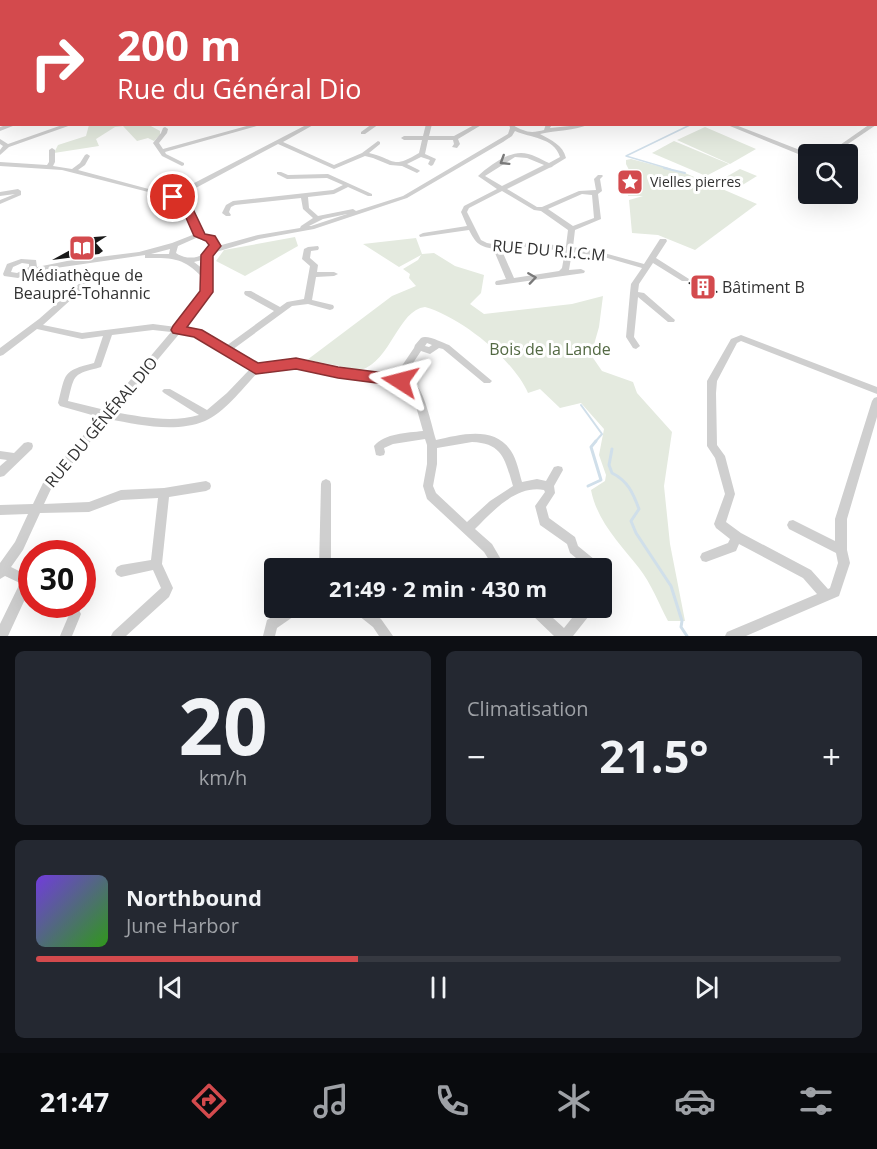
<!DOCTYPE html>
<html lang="fr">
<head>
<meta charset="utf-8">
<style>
  :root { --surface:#171b24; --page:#242831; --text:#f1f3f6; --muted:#9ea1a6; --line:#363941; --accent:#d34a4d }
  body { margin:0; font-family:"Open Sans",sans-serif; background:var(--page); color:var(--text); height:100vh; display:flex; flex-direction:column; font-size:22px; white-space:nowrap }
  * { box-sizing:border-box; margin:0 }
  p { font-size:20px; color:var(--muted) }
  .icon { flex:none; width:33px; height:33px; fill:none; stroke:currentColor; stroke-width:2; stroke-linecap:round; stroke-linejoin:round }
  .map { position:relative; height:636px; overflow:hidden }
  .panel { display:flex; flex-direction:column; gap:15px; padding:15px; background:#0d0f14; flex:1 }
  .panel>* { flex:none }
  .guide { position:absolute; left:0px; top:0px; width:878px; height:126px; box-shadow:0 6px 24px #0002; background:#d34a4d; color:#fff; overflow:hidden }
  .fabs { position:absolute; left:798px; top:144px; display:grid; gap:12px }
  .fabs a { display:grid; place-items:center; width:60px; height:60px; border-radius:6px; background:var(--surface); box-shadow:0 6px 24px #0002; font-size:30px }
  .speed { position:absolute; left:18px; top:540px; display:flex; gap:12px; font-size:30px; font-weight:700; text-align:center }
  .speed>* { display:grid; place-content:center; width:78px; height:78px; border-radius:50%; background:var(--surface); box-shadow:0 6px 24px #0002; line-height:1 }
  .speed .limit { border:9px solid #d22; background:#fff; color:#111 }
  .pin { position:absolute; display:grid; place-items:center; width:51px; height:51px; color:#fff; margin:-26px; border:3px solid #fff; border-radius:50%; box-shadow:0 2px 6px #0007 }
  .me { position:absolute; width:66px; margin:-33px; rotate:279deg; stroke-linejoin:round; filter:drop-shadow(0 0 4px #0008) }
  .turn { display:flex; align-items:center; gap:21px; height:126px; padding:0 18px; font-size:27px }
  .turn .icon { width:78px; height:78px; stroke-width:2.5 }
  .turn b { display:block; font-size:42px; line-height:51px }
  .big { font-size:45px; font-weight:700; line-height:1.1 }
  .panel .widget { flex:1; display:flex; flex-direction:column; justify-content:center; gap:9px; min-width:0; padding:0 21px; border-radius:9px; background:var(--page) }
  .panel .dial { align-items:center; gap:0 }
  .dial b { font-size:78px; line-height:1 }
  .song { display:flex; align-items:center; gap:18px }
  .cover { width:72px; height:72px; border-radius:9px; background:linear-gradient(135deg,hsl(260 70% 55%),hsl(110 70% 35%)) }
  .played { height:6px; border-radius:3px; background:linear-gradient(90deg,var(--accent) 40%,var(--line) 40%) }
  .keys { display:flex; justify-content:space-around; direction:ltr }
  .heat { display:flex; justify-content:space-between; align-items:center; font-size:33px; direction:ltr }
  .panel .tiles { flex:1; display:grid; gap:15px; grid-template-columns:1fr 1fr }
  .widget:last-child { grid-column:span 2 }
  .trip { position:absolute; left:264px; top:558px; width:348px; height:60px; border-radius:6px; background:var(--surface); box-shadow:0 6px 24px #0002; font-weight:700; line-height:60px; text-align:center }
  .menu { display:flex; height:96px; justify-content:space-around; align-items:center; background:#090b0e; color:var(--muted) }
  .menu .icon { width:42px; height:42px }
  .menu .current { color:var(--accent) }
  .menu b { font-size:27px; color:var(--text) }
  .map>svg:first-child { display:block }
  .green { fill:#e4eadf }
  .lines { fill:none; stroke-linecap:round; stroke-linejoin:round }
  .stream-far2 { stroke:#d0dfea; stroke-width:1.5 }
  .stream-far1 { stroke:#d0dfea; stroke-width:2 }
  .stream { stroke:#d0dfea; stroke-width:3 }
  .building { fill:#191919 }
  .minor { fill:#cfcfcf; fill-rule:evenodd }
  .major { fill:#aaa; fill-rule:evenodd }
  .oneway { stroke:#797979 }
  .route { fill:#d34a4d; stroke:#893032; stroke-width:1.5 }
  .labels { text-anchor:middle; stroke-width:6; stroke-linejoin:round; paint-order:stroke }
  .far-poi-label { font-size:14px; fill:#323232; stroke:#fff; text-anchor:start }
  .street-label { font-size:16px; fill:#323232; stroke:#fff }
  .poi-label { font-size:16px; fill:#323232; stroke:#fff }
  .park-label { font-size:16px; fill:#536943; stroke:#fff }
</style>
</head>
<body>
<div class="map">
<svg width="877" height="636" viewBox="0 0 877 636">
  <rect width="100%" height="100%" fill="#fff"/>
  <!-- green -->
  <g class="green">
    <path d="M89,125H149L160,131V135L154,141L148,138L137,141L123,126L115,127L96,139L99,146L54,153L58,145L86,136Z"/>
    <path d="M705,127L756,149L730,164L677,140Z"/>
    <path d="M674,141L729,164L706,176L652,153Z"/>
    <path d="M631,159L685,173L757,204L695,250L658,235L632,233L629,200L643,196H628V191L637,186L626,164V160Z"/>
    <path d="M740,169L757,176L736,189L719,181Z"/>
    <path d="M295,237L298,246L245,276L216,261L224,250Z"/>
    <path d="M416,238L422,254L434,253L455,266L484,275L481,293L470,304L484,314L572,304L603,296L599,327L591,355L602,371L633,382L637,393L672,432L664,486L670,544L685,621H668C659,604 651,583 639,568C620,544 597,521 591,490L605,481L606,475L599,455L604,429L581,403L560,408L540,389L528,393C513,359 461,317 425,307C398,310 391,361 361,370L307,360L392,296L416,286L409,278L410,274L403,269L418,260L421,255L399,267L363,244Z"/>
  </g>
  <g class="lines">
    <!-- stream-far2 -->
    <path class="stream-far2" d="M670,169L626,156L692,124"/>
    <!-- stream-far1 -->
    <g class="stream-far1">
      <path d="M664,168L685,173"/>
      <path d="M581,405L602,434L595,442"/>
    </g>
    <!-- stream -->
    <g class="stream">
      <path d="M612,449L609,465L612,473C628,481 633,493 639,509L631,521L636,533L671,586L682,621L681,627L687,636"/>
      <path d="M588,486L601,480L591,447L596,441"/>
    </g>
  </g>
  <!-- building -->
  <g class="building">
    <path d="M107,236L96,243L103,251L99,254L52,260L94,237Z"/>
    <path d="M698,278L718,292L708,297L688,283Z"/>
  </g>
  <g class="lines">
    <!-- minor -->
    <g class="minor">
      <rect x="280" y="0" width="4" height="2"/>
      <path d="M315,0L325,2H318Z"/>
      <rect x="493" y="0" width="4" height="2"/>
      <path d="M571,0H575L576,2H572Z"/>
      <path d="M610,0H614L613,2H608Z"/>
      <path d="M633,0H637L639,2H634Z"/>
      <path d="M671,0H675L674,2H670Z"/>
      <path d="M696,0H700L702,2H697Z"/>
      <path d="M750,0H763L758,2H740Z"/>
      <path d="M764,0L776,2H767Z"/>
      <path d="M855,0H859L861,2H856Z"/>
      <path d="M865,0H869L871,2H866Z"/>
      <path d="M0,1L4,2L0,3Z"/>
      <rect x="876" y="36" width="1" height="2"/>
      <rect x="0" y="39" width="2" height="2"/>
      <rect x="876" y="58" width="1" height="2"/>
      <rect x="0" y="65" width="2" height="2"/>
      <path d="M0,95H2V98L0,99Z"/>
      <path d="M876,123L877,124L876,125L845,146L840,145L870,124H876Z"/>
      <path d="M9,124H18L0,131V127Z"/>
      <path d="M65,124H74L9,147L0,155V150L3,146L0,144V139L8,144Z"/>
      <path d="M254,124H264L165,152L166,154L184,163V165L182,166L162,156L153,143L161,133L163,128L165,127L168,129L167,133L159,143L163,149Z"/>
      <path d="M308,124H315L283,142L334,165L362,153L378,141L380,142V144L369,153C396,159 391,170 419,153L422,140H404L401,138L404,136H423L426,124H432L429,136H454L476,124H483L458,139L460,144L457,148L452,147L454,144L453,140H428L425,154L436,159L433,165L431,166L428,164L430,160L421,157L407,164L419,170L420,171L417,173L402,166L390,165L373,158L365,156L334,169L278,144L177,198L186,203L203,235L214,237L219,244L218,246L258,235L300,228L301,226L313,218L303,209L301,198L235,205L231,207L229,212L231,215L230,216H226L222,213L226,205L233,201L333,190L343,185L327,178L287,179L277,174V172H281L288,175L328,174L372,194V196H368L348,187L334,194L308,197L309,208L318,216L353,209L356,211L403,196L508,134L510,128L509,124C515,125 516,128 523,130C529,133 537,132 544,130L546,124H552L550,128L590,124C574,131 556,130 540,134C551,140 563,145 566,158L553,166L552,167L549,168L507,189L537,207H542L579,191L596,190L594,179L598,175H602L603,176L600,179L602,191L598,194L601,219L575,230L573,247L604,253L644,264L660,239H666L667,241L656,258L689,279L688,281H682L653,263L639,284L638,292L644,293L675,320L674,322H668L638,297L634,337L640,346L636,349L633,348L626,337L630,293L631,284L642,268L604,257L572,252L569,270L581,269L585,271L584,273L499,285H496L495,283L496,281L506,279L495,253L496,249C480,247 476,244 469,230L420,237L419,235L423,233L467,226L461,212L464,206L497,189L478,176C488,167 506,153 521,153C531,153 540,159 549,163L560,157C554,137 530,138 515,131L512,136L503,142L407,198L314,229L259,239L216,252L211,256V288L203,305L184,328L209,336L226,346L274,311L245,295L244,293L245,291H251L280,307L287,302L304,299L310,266L302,259L304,249L308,247L318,246L319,248L318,250L311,251L310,258L318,265L317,272H334L338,274L334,276L316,277L312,300L333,305L334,307L333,309L330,310L308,304L292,306L232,350L257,365L296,361L338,370L395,376L414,348L415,345C417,343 419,340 421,338C427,334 443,343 449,345L492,381L490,383H484L443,349L439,348L430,354L421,351L403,378C408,379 413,381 416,385C425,393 432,427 436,440C460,435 494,425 511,451C517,460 519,472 522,482L537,479L546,481L554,467L558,466L562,467L563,470L554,486L555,493L546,507L549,518L575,537L578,546L600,564L602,568L606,570L612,585L606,596L602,598V568H588L570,553L567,544L540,525L535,506L545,492L544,490C516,485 493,511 475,529L492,544L506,568H494L484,552L427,499L423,486L427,464V445L425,439L393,444L384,448L385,452L384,455L380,456L376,455L374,446C385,433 407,433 423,431L413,396L411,390L402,385L387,381L338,376L296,367L259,371C244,387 225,412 205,421C176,433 138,425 109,419L51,489L44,504L89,502L121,490L164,488L206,481L210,483L211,486L210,489L206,491L169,497L162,564L173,588L169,597L126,636H111L113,632L161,588L153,570L121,577L117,575L115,571L117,567L121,565L151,560L158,498L121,500L89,512L40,513L23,550L11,567L31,577L32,584L8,636H0V624L20,583L5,576L0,579V563L15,542L28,514L0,515V505L33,504L43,483L99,417L60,406L58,403C66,373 62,371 94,363L103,336L82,339L37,329L3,355L0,356V348L39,319L89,275H92L96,277L43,325L82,333L153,324L176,327L196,302L203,288V278C184,258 174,258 148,258H145V255L49,269L29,273L18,278L4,276L3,274L7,264L21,259L36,260L37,267L67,261L139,252L172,243L195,234L181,205L164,196L62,170L0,166V162L47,165L49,162V150L52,148L55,150V162L53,166L72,169L80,163L85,155L87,154L90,156L85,165L78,170L171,195ZM515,157L527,158L544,165L502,186L485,176ZM502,191L534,210L541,211L568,230L566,246L532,243L498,245L487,243L481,240L467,212L469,208ZM582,194L592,195L594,218L573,226L548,209ZM347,214L311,226H309L323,219ZM196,238L209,241L211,244C206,259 187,261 176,253L178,246ZM525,247L565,251L562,268L559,271L514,278L503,253V249ZM170,249L169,254H151ZM203,260V269L194,262L202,260ZM22,263L29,264V267L17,273L11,272L13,267ZM153,330L171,332L105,410L68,401C75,372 73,375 101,367L112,335ZM180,333C204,336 229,356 250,369L227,393L207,410L170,389H164L162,391L164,393L199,415C172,423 142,417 114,412ZM427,343L432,345L429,347L425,346ZM472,442C503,443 505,460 513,486L490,501L467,522L436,493L433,486L437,464V448Z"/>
      <path d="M372,124H379L365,134H361V132Z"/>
      <path d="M725,124H733L810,154L808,158Z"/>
      <path d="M18,189L21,191V195L0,204V200L15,194L0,196V192Z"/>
      <path d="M741,335L877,387V394L741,341L737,343L717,381L716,393L717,445L725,456L735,494L726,522L741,533L811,570L828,589L830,588L838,563L836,553L789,529L787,525L789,521L793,520L835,541V519L872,401L874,398L877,397V417L847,519V550L850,563L839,596L746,636H725L727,632L817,594L803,578L739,544L736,551L706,562L702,561L700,557L702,553L728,543L730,539L716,528L714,524L725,494L715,458L707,446V381L731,339Z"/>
      <path d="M28,442L32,443L33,446L32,449L4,476L0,477V466L7,460L0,459V451L14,453L24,443Z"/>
      <path d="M326,479L330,481L331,484V568H319L321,484L322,481Z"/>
      <path d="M75,608L79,610L81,614L72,636H60L71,610Z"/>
      <path d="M286,608H302L300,612L277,628L275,636H263L267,620Z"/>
      <path d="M352,608H367L381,619L393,636H379L373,627L354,612Z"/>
      <path d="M527,608H542L564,628L580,608H594L592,612L573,636H554L529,612Z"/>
    </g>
    <!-- major -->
    <g class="major">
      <path d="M0,0H71L69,1H0Z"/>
      <path d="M369,0L464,2H373Z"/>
      <path d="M98,1L110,2H96Z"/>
      <rect x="876" y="10" width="1" height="4"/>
      <rect x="876" y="86" width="1" height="4"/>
    </g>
  </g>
  <!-- one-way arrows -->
  <defs><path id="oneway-chevron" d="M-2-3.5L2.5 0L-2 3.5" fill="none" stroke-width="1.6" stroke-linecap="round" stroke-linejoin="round" transform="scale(1.5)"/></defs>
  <g class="oneway">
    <use href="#oneway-chevron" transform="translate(504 161) rotate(148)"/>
    <use href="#oneway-chevron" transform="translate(532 278) rotate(-8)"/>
  </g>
  <!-- route -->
  <path class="route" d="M173,194L192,207L205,234L215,236L221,246L213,256V292L187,327L202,330L258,363L296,358L338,367L400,375L406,377L408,381L406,385L400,386L338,378L296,369L256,374L194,337L173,333L171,330L173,326L200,291L201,255L209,245L206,241L194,236L183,211L168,197Z"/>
  <!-- icons -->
  <defs>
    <symbol id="sight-square" viewBox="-11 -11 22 22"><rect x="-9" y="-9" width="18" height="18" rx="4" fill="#d34a4d" stroke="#fff"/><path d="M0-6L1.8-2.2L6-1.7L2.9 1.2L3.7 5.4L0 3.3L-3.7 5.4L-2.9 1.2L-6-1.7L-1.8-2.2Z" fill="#fff"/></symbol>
    <symbol id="library-square" viewBox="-11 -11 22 22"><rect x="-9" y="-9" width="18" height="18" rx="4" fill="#d34a4d" stroke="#fff"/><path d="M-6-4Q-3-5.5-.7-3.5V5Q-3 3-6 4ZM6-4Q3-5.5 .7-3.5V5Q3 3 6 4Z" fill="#fff"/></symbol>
    <symbol id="building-square" viewBox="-11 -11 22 22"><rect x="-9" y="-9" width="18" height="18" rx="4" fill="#d34a4d" stroke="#fff"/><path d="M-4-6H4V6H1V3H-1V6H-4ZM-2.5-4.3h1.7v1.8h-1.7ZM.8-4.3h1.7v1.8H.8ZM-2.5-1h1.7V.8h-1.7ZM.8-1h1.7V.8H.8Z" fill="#fff"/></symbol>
  </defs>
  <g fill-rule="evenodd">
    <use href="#sight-square" x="615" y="167" width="30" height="30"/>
    <use href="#library-square" x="67" y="233" width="30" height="30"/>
    <use href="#building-square" x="688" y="272" width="30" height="30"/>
  </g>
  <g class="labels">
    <!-- far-poi labels -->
    <g class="far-poi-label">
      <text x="650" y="187">Vielles pierres</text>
    </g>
    <!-- street labels -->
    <g class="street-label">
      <text transform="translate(549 250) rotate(5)" y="6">RUE DU R.I.C.M</text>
      <text transform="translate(101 422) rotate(-50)" y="6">RUE DU GÉNÉRAL DIO</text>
    </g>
    <!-- poi labels -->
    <g class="poi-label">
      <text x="82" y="281">Médiathèque de<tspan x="82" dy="18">Beaupré-Tohannic</tspan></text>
      <text x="722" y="293" text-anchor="start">Bâtiment B</text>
    </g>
    <!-- park labels -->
    <g class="park-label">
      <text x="550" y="355">Bois de la Lande</text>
    </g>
  </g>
</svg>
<div class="fabs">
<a><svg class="icon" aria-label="search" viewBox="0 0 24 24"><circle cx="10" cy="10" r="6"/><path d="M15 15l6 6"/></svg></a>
</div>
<div class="speed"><div class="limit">30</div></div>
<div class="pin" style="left:173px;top:197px;background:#d93025"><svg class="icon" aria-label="arrive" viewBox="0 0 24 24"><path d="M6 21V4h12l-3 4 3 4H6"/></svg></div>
<svg class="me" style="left:400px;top:381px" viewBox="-20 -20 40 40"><path d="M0-17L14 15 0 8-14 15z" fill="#d34a4d" stroke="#fff" stroke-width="4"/></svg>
<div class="trip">21:49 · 2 min · 430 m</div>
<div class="guide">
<div class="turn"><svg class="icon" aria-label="right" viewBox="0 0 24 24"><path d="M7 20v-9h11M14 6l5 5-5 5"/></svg><div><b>200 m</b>Rue du Général Dio</div></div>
</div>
</div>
<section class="panel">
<div class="tiles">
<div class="widget dial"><b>20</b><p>km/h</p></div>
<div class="widget"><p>Climatisation</p>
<div class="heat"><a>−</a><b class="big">21.5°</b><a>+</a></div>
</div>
<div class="widget">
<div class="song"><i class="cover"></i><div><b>Northbound</b><p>June Harbor</p></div></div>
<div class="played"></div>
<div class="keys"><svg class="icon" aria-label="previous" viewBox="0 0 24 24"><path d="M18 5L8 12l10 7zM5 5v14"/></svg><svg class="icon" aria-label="pause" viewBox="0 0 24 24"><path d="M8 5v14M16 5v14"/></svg><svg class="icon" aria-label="next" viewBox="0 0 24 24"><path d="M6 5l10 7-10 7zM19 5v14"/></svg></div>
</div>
</div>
</section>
<nav class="menu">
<b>21:47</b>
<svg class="icon current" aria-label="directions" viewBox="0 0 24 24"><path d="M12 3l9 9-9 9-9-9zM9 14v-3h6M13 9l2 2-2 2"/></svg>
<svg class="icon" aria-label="music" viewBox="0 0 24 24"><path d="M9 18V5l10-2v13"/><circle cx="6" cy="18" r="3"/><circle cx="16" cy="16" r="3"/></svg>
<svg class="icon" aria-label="phone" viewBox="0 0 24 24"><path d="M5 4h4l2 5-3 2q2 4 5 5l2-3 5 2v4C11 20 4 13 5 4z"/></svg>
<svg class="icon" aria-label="climate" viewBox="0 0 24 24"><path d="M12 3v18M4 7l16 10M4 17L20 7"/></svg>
<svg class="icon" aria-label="car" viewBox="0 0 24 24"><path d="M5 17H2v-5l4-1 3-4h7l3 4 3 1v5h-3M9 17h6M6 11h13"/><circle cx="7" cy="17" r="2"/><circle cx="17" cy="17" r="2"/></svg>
<svg class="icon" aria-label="filters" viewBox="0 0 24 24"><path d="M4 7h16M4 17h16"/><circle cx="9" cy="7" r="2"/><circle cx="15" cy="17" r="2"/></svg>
</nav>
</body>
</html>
